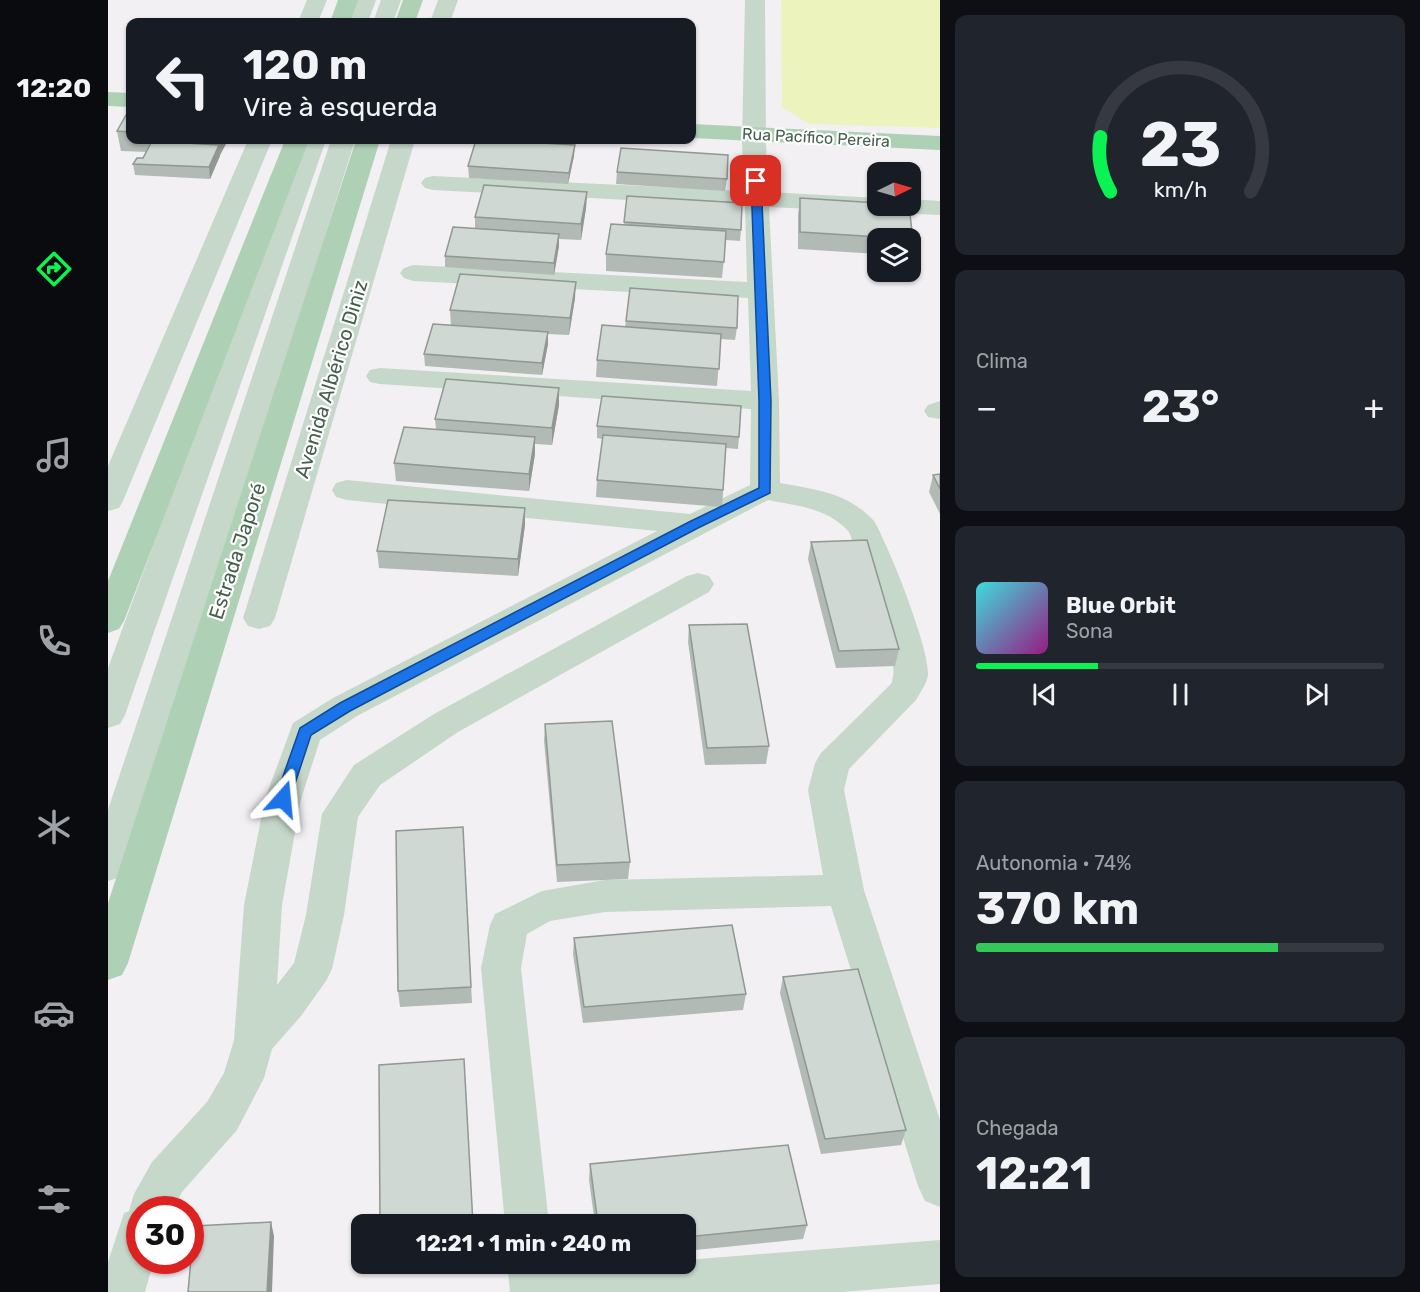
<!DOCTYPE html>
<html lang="pt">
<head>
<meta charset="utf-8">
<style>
  :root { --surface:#171b24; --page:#20242c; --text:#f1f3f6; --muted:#9ea1a6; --line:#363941; --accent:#0af352 }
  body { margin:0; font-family:Rubik,sans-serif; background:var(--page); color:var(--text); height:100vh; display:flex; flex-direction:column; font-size:22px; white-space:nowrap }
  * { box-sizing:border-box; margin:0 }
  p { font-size:20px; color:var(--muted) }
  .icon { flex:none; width:33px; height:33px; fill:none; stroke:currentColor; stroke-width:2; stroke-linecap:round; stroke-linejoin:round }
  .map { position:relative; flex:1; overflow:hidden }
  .drawer { display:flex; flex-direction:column; gap:15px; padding:15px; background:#0d0f14; width:480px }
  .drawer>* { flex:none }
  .guide { position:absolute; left:18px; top:18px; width:570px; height:126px; border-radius:12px; box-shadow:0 2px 4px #0004; background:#171b24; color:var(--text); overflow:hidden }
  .needle { width:39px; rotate:85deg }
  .controls { position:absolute; left:759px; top:162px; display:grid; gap:12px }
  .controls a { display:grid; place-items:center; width:54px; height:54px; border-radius:12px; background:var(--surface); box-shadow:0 2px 4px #0004; font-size:30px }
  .speed { position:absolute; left:18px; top:1196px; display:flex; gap:12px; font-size:30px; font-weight:700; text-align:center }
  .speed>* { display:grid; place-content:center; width:78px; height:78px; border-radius:50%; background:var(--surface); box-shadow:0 2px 4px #0004; line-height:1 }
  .speed .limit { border:9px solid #d22; background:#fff; color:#111 }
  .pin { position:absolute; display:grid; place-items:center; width:51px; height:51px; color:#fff; margin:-26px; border-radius:12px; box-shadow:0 3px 9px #0006 }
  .me { position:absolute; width:66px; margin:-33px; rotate:18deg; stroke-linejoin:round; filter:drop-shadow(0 0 4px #0008) }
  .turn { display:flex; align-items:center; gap:21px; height:126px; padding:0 18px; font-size:27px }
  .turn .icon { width:78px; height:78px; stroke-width:2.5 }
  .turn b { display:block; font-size:42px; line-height:51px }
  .big { font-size:45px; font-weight:700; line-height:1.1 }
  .drawer .card { flex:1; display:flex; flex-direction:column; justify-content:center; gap:9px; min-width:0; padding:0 21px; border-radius:12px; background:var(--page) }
  .drawer .dial { align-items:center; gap:0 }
  .dial svg { height:156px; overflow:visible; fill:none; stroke:var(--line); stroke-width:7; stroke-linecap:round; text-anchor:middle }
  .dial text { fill:var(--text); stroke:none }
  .song { display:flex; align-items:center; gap:18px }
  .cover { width:72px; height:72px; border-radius:9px; background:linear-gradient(135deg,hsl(180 70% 55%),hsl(310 70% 35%)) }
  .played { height:6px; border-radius:3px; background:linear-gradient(90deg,var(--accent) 30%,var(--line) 30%) }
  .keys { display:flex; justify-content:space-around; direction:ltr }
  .heat { display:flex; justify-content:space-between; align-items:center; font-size:33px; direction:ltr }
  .charge { height:9px; border-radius:4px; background:linear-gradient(90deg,#34c759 74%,var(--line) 0) }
  .trip { position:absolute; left:243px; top:1214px; width:345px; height:60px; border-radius:12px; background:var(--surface); box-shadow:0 2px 4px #0004; font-weight:700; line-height:60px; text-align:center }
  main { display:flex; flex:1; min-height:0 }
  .tabs { display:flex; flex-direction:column; width:108px; justify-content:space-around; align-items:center; background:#090b0e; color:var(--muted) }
  .tabs .icon { width:42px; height:42px }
  .tabs .current { color:var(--accent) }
  .tabs b { font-size:27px; color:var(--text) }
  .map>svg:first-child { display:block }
  .green { fill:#ecf3bc }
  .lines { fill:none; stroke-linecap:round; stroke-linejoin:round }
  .minor { fill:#c6d8ca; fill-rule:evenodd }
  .major { fill:#aed1b6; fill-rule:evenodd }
  .wall { fill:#b2bab5 }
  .shaded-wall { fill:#919793 }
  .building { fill:#cfd8d2; stroke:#919793; stroke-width:1.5 }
  .route { fill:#1a73e8; stroke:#114b97; stroke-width:1.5 }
  .labels { text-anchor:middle; stroke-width:4.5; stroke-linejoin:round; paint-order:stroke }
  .far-street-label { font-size:16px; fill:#465f4c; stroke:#fff }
  .street-label { font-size:20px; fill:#465f4c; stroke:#fff }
</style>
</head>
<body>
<main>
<nav class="tabs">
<b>12:20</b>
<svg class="icon current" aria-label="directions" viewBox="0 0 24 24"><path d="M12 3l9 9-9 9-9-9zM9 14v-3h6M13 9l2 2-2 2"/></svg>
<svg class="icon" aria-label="music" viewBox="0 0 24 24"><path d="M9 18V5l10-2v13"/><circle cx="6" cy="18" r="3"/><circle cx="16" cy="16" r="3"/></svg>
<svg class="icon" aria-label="phone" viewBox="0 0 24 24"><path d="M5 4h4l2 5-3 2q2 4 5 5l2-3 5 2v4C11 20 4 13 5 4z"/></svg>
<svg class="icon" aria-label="climate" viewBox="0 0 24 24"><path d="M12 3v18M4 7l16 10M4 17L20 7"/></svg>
<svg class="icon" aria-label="car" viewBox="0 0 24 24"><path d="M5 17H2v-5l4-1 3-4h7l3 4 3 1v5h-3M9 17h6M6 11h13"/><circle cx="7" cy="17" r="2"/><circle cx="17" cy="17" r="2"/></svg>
<svg class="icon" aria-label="filters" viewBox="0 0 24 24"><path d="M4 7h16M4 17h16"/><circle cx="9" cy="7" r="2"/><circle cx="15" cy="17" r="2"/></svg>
</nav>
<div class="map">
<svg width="832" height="1292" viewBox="0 0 832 1292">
  <rect width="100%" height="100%" fill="#f2f0f3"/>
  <!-- green -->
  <path class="green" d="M673,0H832V128L701,124L674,107Z"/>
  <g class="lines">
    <!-- minor -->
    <g class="minor">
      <path d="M199,0H219L210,22H190Z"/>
      <path d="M248,0H268L260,22H240Z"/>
      <path d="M273,0H293L285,22H265Z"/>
      <path d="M330,0H350L342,22H322Z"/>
      <path d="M637,0H657L658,142L660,192L770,198V206H802V199L832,201V215L661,207L671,401L672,483C709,490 739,492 766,521C780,544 822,649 820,675C819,683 812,693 808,700L741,769L736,790L756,890L832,1120V1207L817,1201L810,1186L723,906L497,912L442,921L419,934L413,968L441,1224H397L373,968L382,925L387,914L434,891L497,880L715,875L700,790L707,763L713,753L783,684C796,656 753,563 741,532C720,508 690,506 660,500L249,716L212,740L193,799L174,905L169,985L186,963L198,915L214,814L246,765L326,714L579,576L590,573L601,576L606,584L601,592L350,732L272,785L250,817L236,915L224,969L218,981L193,1016L164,1049L156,1078L129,1130L74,1192L65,1209H32V1260H46L37,1292H0V1262L16,1213L21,1211L26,1194L44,1162L99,1102L116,1073L126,1040L136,905L157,799L185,723L225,698L549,531L239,500L228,497L224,490L228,483L239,480L582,514L642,485L643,409L272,384L262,382L258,376L262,370L272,368L643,391L640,298L305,281L296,278L292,273L296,268L305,265L639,282L637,206L325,190L317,188L313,183L317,178L325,176L636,191L634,142Z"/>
      <path d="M140,140H164L15,501L11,508L0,511V466Z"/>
      <path d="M194,140H218L17,715L12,724L0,728V668Z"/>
      <path d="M223,140H247L19,866L13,877L0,881V810Z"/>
      <path d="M283,140H307L167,618L162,626L151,629L140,626L135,618Z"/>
      <path d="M832,401V419L820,417L816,411L820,405Z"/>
      <path d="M832,1240V1284L734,1292H402L399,1263H445L446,1272L452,1269L533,1263H578V1260Z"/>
    </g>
    <!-- major -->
    <g class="major">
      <path d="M230,0H250L242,22H222Z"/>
      <path d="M295,0H315L307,22H287Z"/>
      <path d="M0,92L22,93V107L0,106Z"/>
      <path d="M584,124L832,136V150L584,138Z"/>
      <path d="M177,140H201L16,621L11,629L0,633V581Z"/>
      <path d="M248,140H272L20,963L14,975L0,980V903Z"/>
    </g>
  </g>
  <!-- wall -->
  <g class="wall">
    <path d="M22,108V140H120L112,155L102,179L27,175L25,164L35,158L39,152L13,151L9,131Z"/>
    <path d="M466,156L460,184L361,178L360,166Z"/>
    <path d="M509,172L619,179L617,191L508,184Z"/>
    <path d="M479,192L478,208L473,240L451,239V246L446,275L337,267V256L367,228V217Z"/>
    <path d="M519,196L633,230L632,241L618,240L614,278L498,271V254L516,224Z"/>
    <path d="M692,198L770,203V206H801L805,240L802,250V238H770V254L690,249V215Z"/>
    <path d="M467,298L461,335L440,334V344L434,375L317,366L316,354L343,326L342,310Z"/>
    <path d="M518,321L629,328L627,340L613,339L609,386L488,377L489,360L517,327Z"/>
    <path d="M451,405L444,445L427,444V454L421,491L288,481L286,463L328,429L327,419Z"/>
    <path d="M489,426L631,437L630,449L618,448L614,507L488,497L489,480L495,439L489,438Z"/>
    <path d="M832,474V514L821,492L825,475Z"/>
    <path d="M417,525L410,576L271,568L269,551Z"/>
    <path d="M703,542L791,649L787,666L728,668L700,559Z"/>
    <path d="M581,625L661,746L658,764L597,765L580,642Z"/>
    <path d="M437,724L522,862L520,879L449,882L436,741Z"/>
    <path d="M355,827L364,1003L292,1007L290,991Z"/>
    <path d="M466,938L638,994L635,1010L475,1023L465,954Z"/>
    <path d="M675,977L798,1130L793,1145L713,1154L672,993Z"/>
    <path d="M482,1164L699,1225L695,1239L578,1251V1224H487L481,1180Z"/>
    <path d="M274,1263H342L275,1268Z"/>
  </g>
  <!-- shaded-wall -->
  <g class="shaded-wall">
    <path d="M110,140H120L112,155Z"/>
    <path d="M111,145L112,156L102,179L101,167Z"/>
    <path d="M467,145L466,156L460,184L461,173Z"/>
    <path d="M479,192L478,208L473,240V224Z"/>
    <path d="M451,234V246L446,275V263Z"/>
    <path d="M468,282L467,298L461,335L462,318Z"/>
    <path d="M440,332V344L434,375V363Z"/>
    <path d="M451,388V405L444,445V428Z"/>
    <path d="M427,437V454L421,491V474Z"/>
    <path d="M417,508V525L410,576V559Z"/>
    <path d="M163,1222L166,1236L164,1292H159Z"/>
  </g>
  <!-- building -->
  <g class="building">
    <path d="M22,108V132L9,131Z"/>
    <path d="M368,140H383L467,145L461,173L360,166Z"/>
    <path d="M44,141L111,145L101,167L25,164L29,158H35Z"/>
    <path d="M513,148L620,155L619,179L509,172Z"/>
    <path d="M376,185L479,192L473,224L367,217Z"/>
    <path d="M519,196L634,203L633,230L516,222Z"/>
    <path d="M692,198L770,203V206H801L805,240L802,239V238H788L692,232Z"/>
    <path d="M503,224L618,231L616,262L498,254Z"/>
    <path d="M345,227L451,234L446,263L337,256Z"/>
    <path d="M352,274L468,282L462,318L342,310Z"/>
    <path d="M522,288L630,296L629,328L518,321Z"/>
    <path d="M325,324L440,332L434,363L316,354Z"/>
    <path d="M494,325L613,334L611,369L489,360Z"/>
    <path d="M338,379L451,388L444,428L327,419Z"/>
    <path d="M494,396L633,406L631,437L489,426Z"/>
    <path d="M296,427L427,437L421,474L286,463Z"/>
    <path d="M495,435L618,444L615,490L489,480Z"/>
    <path d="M832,474V489L825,475Z"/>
    <path d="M280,500L417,508L410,559L269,551Z"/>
    <path d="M759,540L791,649L731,651L703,542Z"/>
    <path d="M639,624L661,746L599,748L581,625Z"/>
    <path d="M504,721L522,862L449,865L437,724Z"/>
    <path d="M355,827L363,987L290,991L288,831Z"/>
    <path d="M624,925L638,994L476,1007L466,938Z"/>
    <path d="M750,969L798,1130L717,1139L675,977Z"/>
    <path d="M356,1059L365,1224H272L271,1065Z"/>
    <path d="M680,1145L699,1225L578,1237V1224H490L482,1164Z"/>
    <path d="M163,1222L159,1292H80L86,1226Z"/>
  </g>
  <!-- route -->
  <path class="route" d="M648,178L653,181L663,401L662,493L590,528L242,711L203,735L182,799L180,803H170L167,799L192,728L232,703L581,522L651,488V401L643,181Z"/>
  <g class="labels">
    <!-- far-street labels -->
    <g class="far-street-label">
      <text transform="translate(708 137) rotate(3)" y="6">Rua Pacífico Pereira</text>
    </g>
    <!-- street labels -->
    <g class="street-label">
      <text transform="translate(223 379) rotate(-73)" y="7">Avenida Albérico Diniz</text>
      <text transform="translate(129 551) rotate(-72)" y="7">Estrada Japoré</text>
    </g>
  </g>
</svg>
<div class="controls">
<a><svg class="needle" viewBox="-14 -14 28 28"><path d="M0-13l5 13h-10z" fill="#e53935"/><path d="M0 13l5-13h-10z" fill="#9ea1a6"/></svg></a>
<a><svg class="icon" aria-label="layers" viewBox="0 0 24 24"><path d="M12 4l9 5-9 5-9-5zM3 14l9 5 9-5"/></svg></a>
</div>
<div class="speed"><div class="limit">30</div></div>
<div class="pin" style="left:648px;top:181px;background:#d93025"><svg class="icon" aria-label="arrive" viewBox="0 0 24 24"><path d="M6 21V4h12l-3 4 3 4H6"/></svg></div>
<svg class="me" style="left:175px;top:799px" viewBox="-20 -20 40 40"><path d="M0-17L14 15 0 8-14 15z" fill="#1a73e8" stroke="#fff" stroke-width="4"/></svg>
<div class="trip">12:21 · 1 min · 240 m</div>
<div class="guide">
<div class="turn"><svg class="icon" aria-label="left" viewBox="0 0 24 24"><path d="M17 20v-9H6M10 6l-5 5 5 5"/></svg><div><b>120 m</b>Vire à esquerda</div></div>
</div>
</div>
<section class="drawer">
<div class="card dial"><svg viewBox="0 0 100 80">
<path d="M14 69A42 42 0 1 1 86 69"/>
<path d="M14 69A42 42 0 0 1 9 41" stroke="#0af352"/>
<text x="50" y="56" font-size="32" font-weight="700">23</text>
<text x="50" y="72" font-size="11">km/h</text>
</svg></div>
<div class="card"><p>Clima</p>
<div class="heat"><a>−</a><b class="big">23°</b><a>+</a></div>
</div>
<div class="card">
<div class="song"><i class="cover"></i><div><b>Blue Orbit</b><p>Sona</p></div></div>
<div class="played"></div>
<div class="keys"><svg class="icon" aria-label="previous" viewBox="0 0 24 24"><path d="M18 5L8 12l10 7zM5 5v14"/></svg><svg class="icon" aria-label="pause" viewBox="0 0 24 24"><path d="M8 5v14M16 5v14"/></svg><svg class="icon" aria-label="next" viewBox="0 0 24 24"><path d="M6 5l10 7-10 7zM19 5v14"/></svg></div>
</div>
<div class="card"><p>Autonomia · 74%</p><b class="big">370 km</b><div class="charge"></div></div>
<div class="card"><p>Chegada</p><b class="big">12:21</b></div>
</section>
</main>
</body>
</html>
